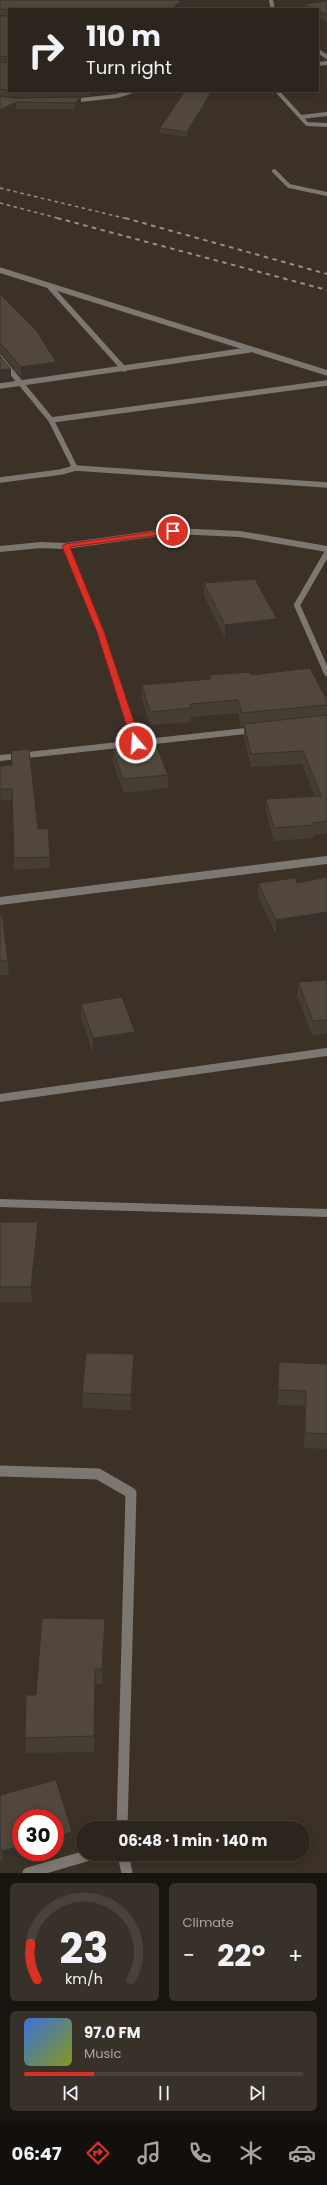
<!DOCTYPE html>
<html lang="en">
<head>
<meta charset="utf-8">
<style>
  :root { --surface:#2c251d; --page:#38312a; --text:#f1f3f6; --muted:#a6a5a4; --line:#48423b; --accent:#d93025 }
  body { margin:0; font-family:Poppins,sans-serif; background:var(--page); color:var(--text); height:100vh; display:flex; flex-direction:column; font-size:15px; white-space:nowrap }
  * { box-sizing:border-box; margin:0 }
  p { font-size:13px; color:var(--muted) }
  .icon { flex:none; width:22px; height:22px; fill:none; stroke:currentColor; stroke-width:2; stroke-linecap:round; stroke-linejoin:round }
  .map { position:relative; height:1873px; overflow:hidden }
  .panel { display:flex; flex-direction:column; gap:10px; padding:10px; background:#181410; flex:1 }
  .panel>* { flex:none }
  .top-card { position:absolute; left:8px; top:8px; width:311px; height:84px; border-radius:0px; box-shadow:0 2px 10px #0003,0 0 0 1px var(--line); background:#2c251d; color:var(--text); overflow:hidden }
  .speed { position:absolute; left:12px; top:1809px; display:flex; gap:8px; font-size:20px; font-weight:700; text-align:center }
  .speed>* { display:grid; place-content:center; width:52px; height:52px; border-radius:50%; background:var(--surface); box-shadow:0 2px 10px #0003,0 0 0 1px var(--line); line-height:1 }
  .speed .limit { border:6px solid #d22; background:#fff; color:#111 }
  .pin { position:absolute; display:grid; place-items:center; width:34px; height:34px; color:#fff; margin:-17px; border:2px solid #fff; border-radius:50%; box-shadow:0 1px 4px #0007 }
  .me { position:absolute; width:44px; margin:-22px; rotate:342deg; stroke-linejoin:round; filter:drop-shadow(0 0 3px #0008) }
  .turn { display:flex; align-items:center; gap:14px; height:84px; padding:0 12px; font-size:18px }
  .turn .icon { width:52px; height:52px; stroke-width:2.5 }
  .turn b { display:block; font-size:28px; line-height:34px }
  .big { font-size:30px; font-weight:700; line-height:1.1 }
  .panel .widget { flex:1; display:flex; flex-direction:column; justify-content:center; gap:6px; min-width:0; padding:0 14px; border-radius:6px; background:var(--page) }
  .panel .dial { align-items:center; gap:0 }
  .dial svg { height:104px; overflow:visible; fill:none; stroke:var(--line); stroke-width:7; stroke-linecap:round; text-anchor:middle }
  .dial text { fill:var(--text); stroke:none }
  .song { display:flex; align-items:center; gap:12px }
  .cover { width:48px; height:48px; border-radius:6px; background:linear-gradient(135deg,hsl(220 70% 55%),hsl(70 70% 35%)) }
  .played { height:4px; border-radius:2px; background:linear-gradient(90deg,var(--accent) 25%,var(--line) 25%) }
  .keys { display:flex; justify-content:space-around; direction:ltr }
  .heat { display:flex; justify-content:space-between; align-items:center; font-size:22px; direction:ltr }
  .panel .tiles { flex:1; display:grid; gap:10px; grid-template-columns:1fr 1fr }
  .widget:last-child { grid-column:span 2 }
  .trip { position:absolute; left:76px; top:1821px; width:234px; height:40px; border-radius:20px; background:var(--surface); box-shadow:0 2px 10px #0003,0 0 0 1px var(--line); font-weight:700; line-height:40px; text-align:center }
  .tabs { display:flex; height:64px; justify-content:space-around; align-items:center; background:#120f0c; color:var(--muted) }
  .tabs .icon { width:28px; height:28px }
  .tabs .current { color:var(--accent) }
  .tabs b { font-size:18px; color:var(--text) }
  .map>svg:first-child { display:block }
  .lines { fill:none; stroke-linecap:round; stroke-linejoin:round }
  .street-far4 { stroke:#7d7772; stroke-width:4 }
  .street-far3 { stroke:#7d7772; stroke-width:5.5 }
  .street-far2 { stroke:#7d7772; stroke-width:6 }
  .street-far1 { stroke:#7d7772; stroke-width:8 }
  .street { stroke:#7d7772; stroke-width:11 }
  .rail-far1 { stroke:#988f87; stroke-width:1.5; stroke-dasharray:3.5 3.5; stroke-linecap:butt }
  .rail { stroke:#988f87; stroke-width:2; stroke-dasharray:4.5 4.5; stroke-linecap:butt }
  .wall { fill:#463d34 }
  .shaded-wall { fill:#39322a }
  .building { fill:#51473c; stroke:#39322a }
  .route { fill:#d93025; stroke:#8d1f18 }
</style>
</head>
<body>
<div class="map">
<svg width="327" height="1873" viewBox="0 0 327 1873">
  <rect width="100%" height="100%" fill="#3b3127"/>
  <g class="lines">
    <!-- street-far4 -->
    <g class="street-far4">
      <path d="M271,0L273,9"/>
      <path d="M318,51L327,57"/>
      <path d="M318,64L327,63"/>
      <path d="M277,91L307,124L327,125"/>
      <path d="M71,101L117,96L133,91"/>
      <path d="M301,117L327,114"/>
      <path d="M274,171L289,186L327,194"/>
    </g>
    <!-- street-far3 -->
    <g class="street-far3">
      <path d="M0,270L327,373"/>
      <path d="M49,286L124,369"/>
      <path d="M0,358L51,420L75,468L61,472L0,480"/>
      <path d="M0,386L249,350"/>
      <path d="M51,420L327,383"/>
      <path d="M75,468L327,485"/>
    </g>
    <!-- street-far2 -->
    <g class="street-far2">
      <path d="M65,546L101,632L137,743"/>
      <path d="M0,549L41,545L65,546L173,531L240,534L327,549"/>
      <path d="M327,553L297,605L327,673"/>
      <path d="M0,758L255,730"/>
    </g>
    <!-- street-far1 -->
    <g class="street-far1">
      <path d="M0,901L327,860"/>
      <path d="M0,1098L327,1052"/>
      <path d="M0,1203L327,1213"/>
    </g>
    <!-- street -->
    <g class="street">
      <path d="M0,1471L98,1474L131,1493L122,1828"/>
      <path d="M123,1854L127,1873"/>
      <path d="M28,1873L93,1854"/>
    </g>
    <!-- rail-far1 -->
    <g class="rail-far1">
      <path d="M0,188L128,219"/>
      <path d="M0,203L61,219"/>
    </g>
    <!-- rail -->
    <g class="rail">
      <path d="M57,218L327,290"/>
      <path d="M125,218L327,274"/>
    </g>
  </g>
  <!-- wall -->
  <g class="wall">
    <path d="M0,0H186L178,9H9V16L0,15Z"/>
    <path d="M327,1V22L318,18V9H304L305,4Z"/>
    <path d="M0,16H9V63L0,62Z"/>
    <path d="M0,62L9,63V91H95L90,96L57,97H81V104L75,109H16L0,117L16,98H43L0,96Z"/>
    <path d="M211,98L187,137L160,133V128Z"/>
    <path d="M0,294L56,372L21,377L3,355L0,354Z"/>
    <path d="M204,583L277,619V632L225,638L204,596Z"/>
    <path d="M210,675H251L327,700V834L314,835L313,838L274,841L266,811V799L315,796L302,764L251,767L244,736V726L241,727L238,713L191,717V722L150,725L142,698V685L210,680Z"/>
    <path d="M113,750L168,775V788L124,793L113,763Z"/>
    <path d="M0,766L38,829L50,857V868L14,870L12,800H1L0,794Z"/>
    <path d="M258,883H297L276,934L258,897Z"/>
    <path d="M0,915L8,961L9,975H0Z"/>
    <path d="M327,980V1034L312,1035L297,996L298,982Z"/>
    <path d="M81,1004L135,1046L93,1053L81,1018Z"/>
    <path d="M0,1222L39,1237L32,1302H0Z"/>
    <path d="M134,1354V1370L131,1410L83,1408L82,1393Z"/>
    <path d="M279,1362L327,1364V1449L304,1448L305,1406L278,1405Z"/>
    <path d="M105,1635L103,1684H95L94,1752L26,1753L25,1738L36,1695Z"/>
    <path d="M0,1795L72,1847L21,1852H54L3,1866L0,1857Z"/>
  </g>
  <!-- shaded-wall -->
  <g class="shaded-wall">
    <path d="M181,0H186L178,9H172Z"/>
    <path d="M90,91H95L90,96Z"/>
    <path d="M211,93V98L187,137V132Z"/>
    <path d="M81,97V104L75,109V103Z"/>
    <path d="M16,102V109L0,117V110Z"/>
    <path d="M56,362V372L21,377V367Z"/>
    <path d="M11,369V378L0,380V370Z"/>
    <path d="M277,619V632L225,638V625Z"/>
    <path d="M327,912V926L276,934V920Z"/>
    <path d="M135,1032V1046L93,1053V1038Z"/>
    <path d="M38,1222L39,1237L32,1302L31,1287Z"/>
    <path d="M134,1354V1370L131,1410V1395Z"/>
    <path d="M105,1619V1635L103,1684L102,1669Z"/>
    <path d="M95,1669V1684L94,1752V1736Z"/>
    <path d="M72,1832V1847L55,1852V1837Z"/>
    <path d="M21,1846V1852H54L3,1866L2,1851Z"/>
  </g>
  <!-- building -->
  <g class="building">
    <path d="M0,0H181L172,9H9V10L0,9Z"/>
    <path d="M327,1V15L318,10V9H315L305,4Z"/>
    <path d="M0,16H9V57L0,56Z"/>
    <path d="M0,62L9,63V90L0,89Z"/>
    <path d="M33,91H64L50,92Z"/>
    <path d="M185,91L211,93L187,132L160,128Z"/>
    <path d="M0,96L16,98L81,97L75,103L16,102L0,110Z"/>
    <path d="M0,294L36,330L56,362L21,367L3,346L0,345Z"/>
    <path d="M0,356L11,369L0,370Z"/>
    <path d="M255,579L277,619L225,625L204,583Z"/>
    <path d="M310,668L327,700V705L242,713L238,700L190,704L191,708L150,712L142,685L211,679L210,675L250,672L251,675Z"/>
    <path d="M327,715V821L313,823L314,825L274,828L266,799L321,796L303,751L251,754L244,724Z"/>
    <path d="M156,745L168,775L123,779L113,750Z"/>
    <path d="M29,749L38,829H48L50,857L14,858L12,789H0V766L12,765L11,751Z"/>
    <path d="M327,877V912L276,920L258,883L295,878L297,883Z"/>
    <path d="M2,914L8,961H0V915Z"/>
    <path d="M327,980V1020L313,1021L298,982Z"/>
    <path d="M122,997L135,1032L93,1038L81,1004Z"/>
    <path d="M0,1222H38L31,1287H0Z"/>
    <path d="M86,1353L134,1354L131,1395L82,1393Z"/>
    <path d="M279,1362L327,1364V1434L305,1433L306,1391L278,1390Z"/>
    <path d="M42,1618L105,1619L102,1669H95L94,1736L25,1738L26,1695H36Z"/>
    <path d="M56,1780L72,1832L55,1837V1818H21V1846L2,1851L0,1846V1795Z"/>
  </g>
  <!-- route -->
  <path class="route" d="M173,529L175,530V533L70,547L104,632L141,743L136,745L132,743L97,632L62,546L65,544Z"/>
</svg>
<div class="speed"><div class="limit">30</div></div>
<div class="pin" style="left:173px;top:531px;background:#d93025"><svg class="icon" aria-label="arrive" viewBox="0 0 24 24"><path d="M6 21V4h12l-3 4 3 4H6"/></svg></div>
<svg class="me" style="left:136px;top:743px" viewBox="-20 -20 40 40"><circle r="17" fill="#d93025" stroke="#fff" stroke-width="3"/><path d="M0-11L8 9 0 5-8 9z" fill="#fff"/></svg>
<div class="trip">06:48 · 1 min · 140 m</div>
<div class="top-card">
<div class="turn"><svg class="icon" aria-label="right" viewBox="0 0 24 24"><path d="M7 20v-9h11M14 6l5 5-5 5"/></svg><div><b>110 m</b>Turn right</div></div>
</div>
</div>
<section class="panel">
<div class="tiles">
<div class="widget dial"><svg viewBox="0 0 100 80">
<path d="M14 69A42 42 0 1 1 86 69"/>
<path d="M14 69A42 42 0 0 1 9 41" stroke="#d93025"/>
<text x="50" y="56" font-size="32" font-weight="700">23</text>
<text x="50" y="72" font-size="11">km/h</text>
</svg></div>
<div class="widget"><p>Climate</p>
<div class="heat"><a>−</a><b class="big">22°</b><a>+</a></div>
</div>
<div class="widget">
<div class="song"><i class="cover"></i><div><b>97.0 FM</b><p>Music</p></div></div>
<div class="played"></div>
<div class="keys"><svg class="icon" aria-label="previous" viewBox="0 0 24 24"><path d="M18 5L8 12l10 7zM5 5v14"/></svg><svg class="icon" aria-label="pause" viewBox="0 0 24 24"><path d="M8 5v14M16 5v14"/></svg><svg class="icon" aria-label="next" viewBox="0 0 24 24"><path d="M6 5l10 7-10 7zM19 5v14"/></svg></div>
</div>
</div>
</section>
<nav class="tabs">
<b>06:47</b>
<svg class="icon current" aria-label="directions" viewBox="0 0 24 24"><path d="M12 3l9 9-9 9-9-9zM9 14v-3h6M13 9l2 2-2 2"/></svg>
<svg class="icon" aria-label="music" viewBox="0 0 24 24"><path d="M9 18V5l10-2v13"/><circle cx="6" cy="18" r="3"/><circle cx="16" cy="16" r="3"/></svg>
<svg class="icon" aria-label="phone" viewBox="0 0 24 24"><path d="M5 4h4l2 5-3 2q2 4 5 5l2-3 5 2v4C11 20 4 13 5 4z"/></svg>
<svg class="icon" aria-label="climate" viewBox="0 0 24 24"><path d="M12 3v18M4 7l16 10M4 17L20 7"/></svg>
<svg class="icon" aria-label="car" viewBox="0 0 24 24"><path d="M5 17H2v-5l4-1 3-4h7l3 4 3 1v5h-3M9 17h6M6 11h13"/><circle cx="7" cy="17" r="2"/><circle cx="17" cy="17" r="2"/></svg>
</nav>
</body>
</html>
